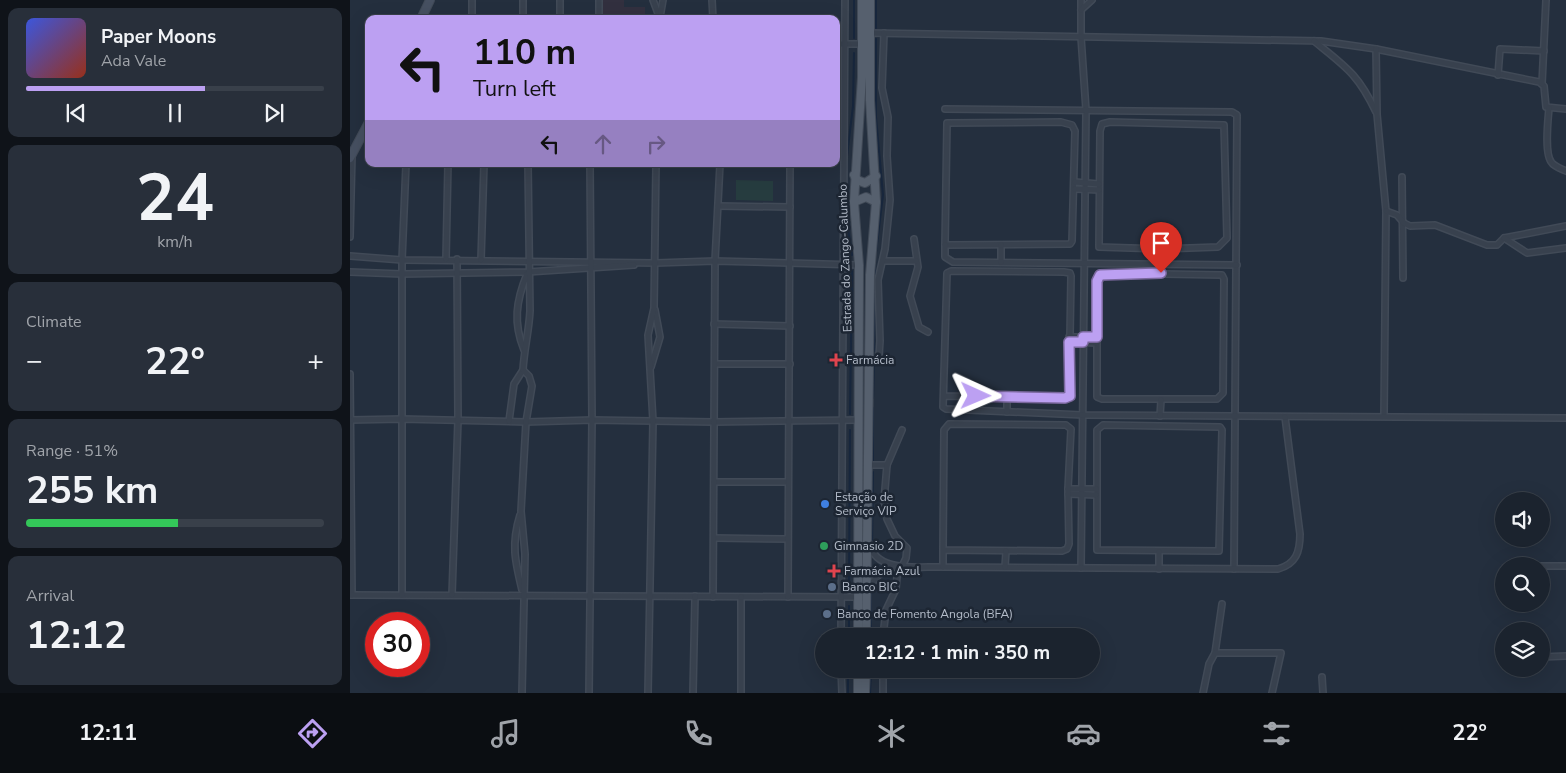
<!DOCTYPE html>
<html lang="en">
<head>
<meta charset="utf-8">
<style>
  :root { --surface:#1b232e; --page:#282f3a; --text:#f1f3f6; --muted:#a0a4aa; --line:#39404a; --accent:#bca0f2 }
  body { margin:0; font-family:"Nunito Sans",sans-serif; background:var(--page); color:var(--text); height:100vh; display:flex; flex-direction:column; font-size:19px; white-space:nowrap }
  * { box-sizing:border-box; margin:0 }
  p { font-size:16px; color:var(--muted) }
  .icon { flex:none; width:28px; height:28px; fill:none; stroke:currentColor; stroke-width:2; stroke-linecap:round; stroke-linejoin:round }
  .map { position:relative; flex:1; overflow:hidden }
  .sheet { display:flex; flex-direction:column; gap:8px; padding:8px; background:#0f1319; width:350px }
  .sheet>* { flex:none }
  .banner { position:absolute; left:15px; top:15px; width:475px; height:152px; border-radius:10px; box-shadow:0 5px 20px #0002,0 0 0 1px var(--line); background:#bca0f2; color:#111; overflow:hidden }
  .buttons { position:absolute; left:1145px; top:492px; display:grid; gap:10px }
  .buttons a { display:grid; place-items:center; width:55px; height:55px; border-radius:50%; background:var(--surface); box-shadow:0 5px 20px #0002,0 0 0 1px var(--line); font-size:25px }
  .speed { position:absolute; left:15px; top:612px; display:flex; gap:10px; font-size:25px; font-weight:700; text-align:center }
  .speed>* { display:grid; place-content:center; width:65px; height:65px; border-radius:50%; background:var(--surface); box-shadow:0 5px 20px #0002,0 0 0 1px var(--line); line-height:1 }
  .speed .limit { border:8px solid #d22; background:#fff; color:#111 }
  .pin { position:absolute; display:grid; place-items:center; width:42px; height:42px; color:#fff; margin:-51px -21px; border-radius:50% 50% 50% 0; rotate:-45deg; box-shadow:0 0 5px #0007 }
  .pin .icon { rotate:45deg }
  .me { position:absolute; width:55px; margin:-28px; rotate:91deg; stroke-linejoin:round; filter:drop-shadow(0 0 4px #0008) }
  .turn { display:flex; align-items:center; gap:18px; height:105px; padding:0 25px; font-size:22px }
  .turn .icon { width:65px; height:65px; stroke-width:2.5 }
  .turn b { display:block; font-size:35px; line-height:42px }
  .lanes { display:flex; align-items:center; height:48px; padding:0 25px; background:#0003; justify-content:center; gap:25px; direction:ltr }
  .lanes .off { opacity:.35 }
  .big { font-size:38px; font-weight:700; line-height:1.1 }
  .sheet .tile { flex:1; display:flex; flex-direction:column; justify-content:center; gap:8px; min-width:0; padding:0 18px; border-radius:10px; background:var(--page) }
  .sheet .dial { align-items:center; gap:0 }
  .dial b { font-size:65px; line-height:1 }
  .song { display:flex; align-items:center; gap:15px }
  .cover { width:60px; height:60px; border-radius:8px; background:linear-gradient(135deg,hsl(230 70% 55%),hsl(10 70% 35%)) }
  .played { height:5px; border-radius:2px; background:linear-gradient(90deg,var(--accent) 60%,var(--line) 60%) }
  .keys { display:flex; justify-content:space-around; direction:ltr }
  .heat { display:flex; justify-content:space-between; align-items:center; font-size:28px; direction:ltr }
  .charge { height:8px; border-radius:4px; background:linear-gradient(90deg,#34c759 51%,var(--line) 0) }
  .trip { position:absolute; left:465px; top:628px; width:285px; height:50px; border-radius:25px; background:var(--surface); box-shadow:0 5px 20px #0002,0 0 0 1px var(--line); font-weight:700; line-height:50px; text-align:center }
  .dock { display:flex; height:80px; justify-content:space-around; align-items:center; background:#0b0e12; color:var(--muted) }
  .dock .icon { width:35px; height:35px }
  .dock .active { color:var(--accent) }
  .dock b { font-size:22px; color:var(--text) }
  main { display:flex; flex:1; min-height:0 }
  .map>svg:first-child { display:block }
  .medical { fill:#32303f }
  .green { fill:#263c3f }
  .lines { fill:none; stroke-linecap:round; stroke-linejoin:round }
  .stream { stroke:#17263c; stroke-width:2 }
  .street-casing { stroke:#414a57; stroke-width:8 }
  .secondary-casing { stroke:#414a57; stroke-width:10 }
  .primary-casing { stroke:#414a57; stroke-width:10 }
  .street { stroke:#38414e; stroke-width:5 }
  .secondary { stroke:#465061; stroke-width:8 }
  .primary { stroke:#56606e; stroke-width:8 }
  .route-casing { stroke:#7a689d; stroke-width:12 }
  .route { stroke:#bca0f2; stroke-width:9 }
  .health-dot { fill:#e0444e; stroke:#1d2633; stroke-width:2 }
  .shop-dot { fill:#3f7fe0; stroke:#1d2633; stroke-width:2 }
  .leisure-dot { fill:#2e9e5b; stroke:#1d2633; stroke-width:2 }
  .service-dot { fill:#5c6f8a; stroke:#1d2633; stroke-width:2 }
  .labels { text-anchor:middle; stroke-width:5; stroke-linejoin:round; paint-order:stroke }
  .street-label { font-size:12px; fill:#b4bcc9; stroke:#1d2633 }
  .poi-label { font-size:12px; fill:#b4bcc9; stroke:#1d2633; text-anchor:start }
</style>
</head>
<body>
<main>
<section class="sheet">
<div class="tile">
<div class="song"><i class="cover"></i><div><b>Paper Moons</b><p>Ada Vale</p></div></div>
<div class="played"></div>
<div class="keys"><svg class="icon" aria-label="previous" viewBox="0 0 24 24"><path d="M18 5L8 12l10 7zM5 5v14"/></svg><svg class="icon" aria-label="pause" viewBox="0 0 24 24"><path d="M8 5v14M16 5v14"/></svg><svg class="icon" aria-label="next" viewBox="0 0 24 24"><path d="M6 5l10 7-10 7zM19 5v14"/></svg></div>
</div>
<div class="tile dial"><b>24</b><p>km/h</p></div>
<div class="tile"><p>Climate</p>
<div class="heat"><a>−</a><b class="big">22°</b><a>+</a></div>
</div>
<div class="tile"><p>Range · 51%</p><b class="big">255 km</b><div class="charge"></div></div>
<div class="tile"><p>Arrival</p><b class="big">12:12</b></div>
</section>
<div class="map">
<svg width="1216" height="693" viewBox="0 0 1216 693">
  <rect width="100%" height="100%" fill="#242f3e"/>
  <!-- medical -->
  <path class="medical" d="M253,0H274V7H295V19H253Z"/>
  <!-- green -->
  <path class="green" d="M386,180L423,181V201L386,200Z"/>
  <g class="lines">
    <!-- stream -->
    <g class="stream">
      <path d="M526,28V0"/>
      <path d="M504,38V0"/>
      <path d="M496,164L503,106L504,53"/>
      <path d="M496,216L502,255"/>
      <path d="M526,252L533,195L526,117V39"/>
      <path d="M524,351L525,261"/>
      <path d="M523,398L524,361"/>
      <path d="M500,414L502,271"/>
      <path d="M523,461V408"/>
      <path d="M522,545L523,472"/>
      <path d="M499,590L500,430"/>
      <path d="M499,636V606"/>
      <path d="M521,636V589"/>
      <path d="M498,693V669"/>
      <path d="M520,693L521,669"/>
    </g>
    <defs>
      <g id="street">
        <path d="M173,0V19"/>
        <path d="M303,0L310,19"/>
        <path d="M362,0L363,19"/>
        <path d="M731,0V37L736,110L731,568"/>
        <path d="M731,10L742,0"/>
        <path d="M310,17L313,0"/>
        <path d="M122,19V0"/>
        <path d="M210,19V0"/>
        <path d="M249,19V0"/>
        <path d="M520,33L971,41L1026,49L1189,82L1194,86L1196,107L1216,109"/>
        <path d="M964,41C996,67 1008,74 1026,112"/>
        <path d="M486,44H512"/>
        <path d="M1026,49L1027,114L1036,211L1034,416"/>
        <path d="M1148,75L1150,49L1194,51"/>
        <path d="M1192,84L1196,0"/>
        <path d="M1199,108C1198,120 1194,155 1202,163C1205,167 1212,169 1216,171"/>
        <path d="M595,109L882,112L887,115L884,569"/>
        <path d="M711,122L722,125L725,131L722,241L720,244L595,245L597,123Z"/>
        <path d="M760,122L874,125L877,238L868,247L812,249L749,247L750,131L752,124Z"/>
        <path d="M1052,177L1053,278"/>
        <path d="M725,182L749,184"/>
        <path d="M725,189L749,190"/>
        <path d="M368,206L440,207"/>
        <path d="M1036,211L1047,215L1054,223L1060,226L1085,225L1137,245H1147L1154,238L1216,226"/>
        <path d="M0,237L2,155"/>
        <path d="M1154,238L1177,253L1216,248"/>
        <path d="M564,239L568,267L560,296L569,327L578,332"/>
        <path d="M595,245V257L603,262L887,265"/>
        <path d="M0,256L52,260L306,263L365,261L509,265"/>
        <path d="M96,259L98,164"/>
        <path d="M131,260L134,164"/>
        <path d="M533,261H566"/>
        <path d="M651,262V245"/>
        <path d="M812,264V249"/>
        <path d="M0,272L52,274L178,272L284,265"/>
        <path d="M754,273L872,275L874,279L873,393L867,399H752L747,397V281L749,275Z"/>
        <path d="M364,324L440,326"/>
        <path d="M719,337H747"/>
        <path d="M719,342L747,343"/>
        <path d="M174,350C163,323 166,301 177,274"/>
        <path d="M529,356L530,341L528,280L535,249L540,200L537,156L538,117L532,88L534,33"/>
        <path d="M365,364H440"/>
        <path d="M301,367L310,337L305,310"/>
        <path d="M0,374L2,595"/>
        <path d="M594,396L715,398L719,396L721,276L720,273L714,272L601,271L597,273L593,407L596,409L733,415L1216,418"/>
        <path d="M657,412V397"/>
        <path d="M810,416L811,400"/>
        <path d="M0,420L52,419L176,422L242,420L363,422L509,420"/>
        <path d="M159,421L164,384L173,370"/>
        <path d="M753,425L870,427L872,430L869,551L747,550V430Z"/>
        <path d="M518,465H537"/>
        <path d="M364,482H438"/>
        <path d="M718,489H746"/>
        <path d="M718,494L746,495"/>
        <path d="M170,515C161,544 165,561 172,590"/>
        <path d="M364,538L438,539"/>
        <path d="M519,543C526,574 570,566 593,567"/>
        <path d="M593,550L712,551L717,549L719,544L718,489L721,429L716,425L599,424L594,430L593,550V567L928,569C946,564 950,552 950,534L935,417"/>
        <path d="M1191,566H1216"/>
        <path d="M655,567L656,551"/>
        <path d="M809,569V552"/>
        <path d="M519,590C523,578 533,570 545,567"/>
        <path d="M0,595L508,597"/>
        <path d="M52,595V260L56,164"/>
        <path d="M102,595L108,420L107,259"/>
        <path d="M363,597L365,261L370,164"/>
        <path d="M391,597V693"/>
        <path d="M438,597L440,164"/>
        <path d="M491,636L495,0"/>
        <path d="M533,636L536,610L546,589L547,577L556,558L557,548L545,536L537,519L534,501L537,465L552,430"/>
        <path d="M865,653L872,604"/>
        <path d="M1191,657L1216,656"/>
        <path d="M491,669L492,693"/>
        <path d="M972,677L973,693"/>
        <path d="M172,693L175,554L171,511L176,422L182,386L179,376L173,370C174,350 179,331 180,311L178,164"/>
        <path d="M239,693L242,420L240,164"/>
        <path d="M298,693L303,421L298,335L304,308L306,164"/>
        <path d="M343,693L345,596"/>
        <path d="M533,693V669"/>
        <path d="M853,693L859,664L865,653H931L922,693"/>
      </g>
      <g id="secondary">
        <path d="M71,19L80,0"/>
        <path d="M0,158L19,122"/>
      </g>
      <g id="primary">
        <path d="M504,175L507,180L515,183L526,176"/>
        <path d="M504,202L516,197L526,202"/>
        <path d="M508,636L509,265L504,202L512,77V0"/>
        <path d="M516,636L520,275L526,202L520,100V0"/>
        <path d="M508,669V693"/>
        <path d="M515,693L516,669"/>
      </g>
    </defs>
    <!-- street casing -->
    <use href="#street" class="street-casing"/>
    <!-- secondary casing -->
    <use href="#secondary" class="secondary-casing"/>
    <!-- primary casing -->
    <use href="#primary" class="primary-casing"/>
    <!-- street -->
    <use href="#street" class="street"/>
    <!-- secondary -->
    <use href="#secondary" class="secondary"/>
    <!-- primary -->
    <use href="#primary" class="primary"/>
  </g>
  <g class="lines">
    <defs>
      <path id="route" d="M626,396L715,398L720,396L719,342H733V337H747V281L750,275L811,273"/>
    </defs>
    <!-- route casing -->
    <use href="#route" class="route-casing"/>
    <!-- route -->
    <use href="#route" class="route"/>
  </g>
  <!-- markers -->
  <g class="health-dot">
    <path d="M483.5 352.5h5v5h5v5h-5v5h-5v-5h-5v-5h5z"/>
    <path d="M481.5 563.5h5v5h5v5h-5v5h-5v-5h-5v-5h5z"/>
  </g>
  <circle class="shop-dot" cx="475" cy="504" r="5"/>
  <circle class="leisure-dot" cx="474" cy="546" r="5"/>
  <g class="service-dot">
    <circle cx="482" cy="587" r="5"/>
    <circle cx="477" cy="614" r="5"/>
  </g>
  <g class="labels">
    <!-- street labels -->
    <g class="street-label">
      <text transform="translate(495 258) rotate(-92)" y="4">Estrada do Zango-Calumbo</text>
    </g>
    <!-- poi labels -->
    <g class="poi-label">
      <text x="496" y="364">Farmácia</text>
      <text x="485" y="501">Estação de<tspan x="485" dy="14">Serviço VIP</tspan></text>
      <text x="484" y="550">Gimnasio 2D</text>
      <text x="494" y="575">Farmácia Azul</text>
      <text x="492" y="591">Banco BIC</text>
      <text x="487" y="618">Banco de Fomento Angola (BFA)</text>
    </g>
  </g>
</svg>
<div class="buttons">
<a><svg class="icon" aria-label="sound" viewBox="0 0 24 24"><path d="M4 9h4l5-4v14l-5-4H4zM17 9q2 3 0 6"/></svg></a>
<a><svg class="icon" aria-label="search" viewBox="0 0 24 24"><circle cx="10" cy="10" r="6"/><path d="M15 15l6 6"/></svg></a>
<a><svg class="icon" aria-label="layers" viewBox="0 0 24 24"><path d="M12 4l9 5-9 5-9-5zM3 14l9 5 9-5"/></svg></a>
</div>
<div class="speed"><div class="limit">30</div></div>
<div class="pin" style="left:811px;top:273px;background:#d93025"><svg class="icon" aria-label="arrive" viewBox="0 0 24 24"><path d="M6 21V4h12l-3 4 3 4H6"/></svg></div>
<svg class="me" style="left:626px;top:396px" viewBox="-20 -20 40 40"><path d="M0-17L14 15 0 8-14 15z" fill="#bca0f2" stroke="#fff" stroke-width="4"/></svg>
<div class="trip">12:12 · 1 min · 350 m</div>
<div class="banner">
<div class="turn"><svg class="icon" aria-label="left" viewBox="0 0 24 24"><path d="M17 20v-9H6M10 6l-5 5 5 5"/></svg><div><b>110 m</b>Turn left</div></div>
<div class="lanes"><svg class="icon" aria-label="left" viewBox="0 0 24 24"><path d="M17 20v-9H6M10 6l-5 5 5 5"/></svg><svg class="icon off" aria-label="ahead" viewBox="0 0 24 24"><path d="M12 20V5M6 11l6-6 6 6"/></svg><svg class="icon off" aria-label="right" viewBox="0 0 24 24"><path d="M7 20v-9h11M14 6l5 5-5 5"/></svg></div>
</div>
</div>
</main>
<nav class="dock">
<b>12:11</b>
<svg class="icon active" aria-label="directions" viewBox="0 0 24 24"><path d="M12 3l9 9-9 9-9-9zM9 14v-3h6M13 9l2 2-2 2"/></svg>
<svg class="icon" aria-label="music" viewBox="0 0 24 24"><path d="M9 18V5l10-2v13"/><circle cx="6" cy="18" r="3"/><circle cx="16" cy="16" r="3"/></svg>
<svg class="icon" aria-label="phone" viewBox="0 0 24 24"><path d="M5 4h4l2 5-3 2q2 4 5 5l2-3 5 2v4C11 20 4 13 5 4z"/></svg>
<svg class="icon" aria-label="climate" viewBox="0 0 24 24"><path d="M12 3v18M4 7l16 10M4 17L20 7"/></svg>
<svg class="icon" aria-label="car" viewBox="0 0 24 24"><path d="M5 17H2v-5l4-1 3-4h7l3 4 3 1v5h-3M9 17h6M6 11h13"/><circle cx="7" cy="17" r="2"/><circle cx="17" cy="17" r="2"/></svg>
<svg class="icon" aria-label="filters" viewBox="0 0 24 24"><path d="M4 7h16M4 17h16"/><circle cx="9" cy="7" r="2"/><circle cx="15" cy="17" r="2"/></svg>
<b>22°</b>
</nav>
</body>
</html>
